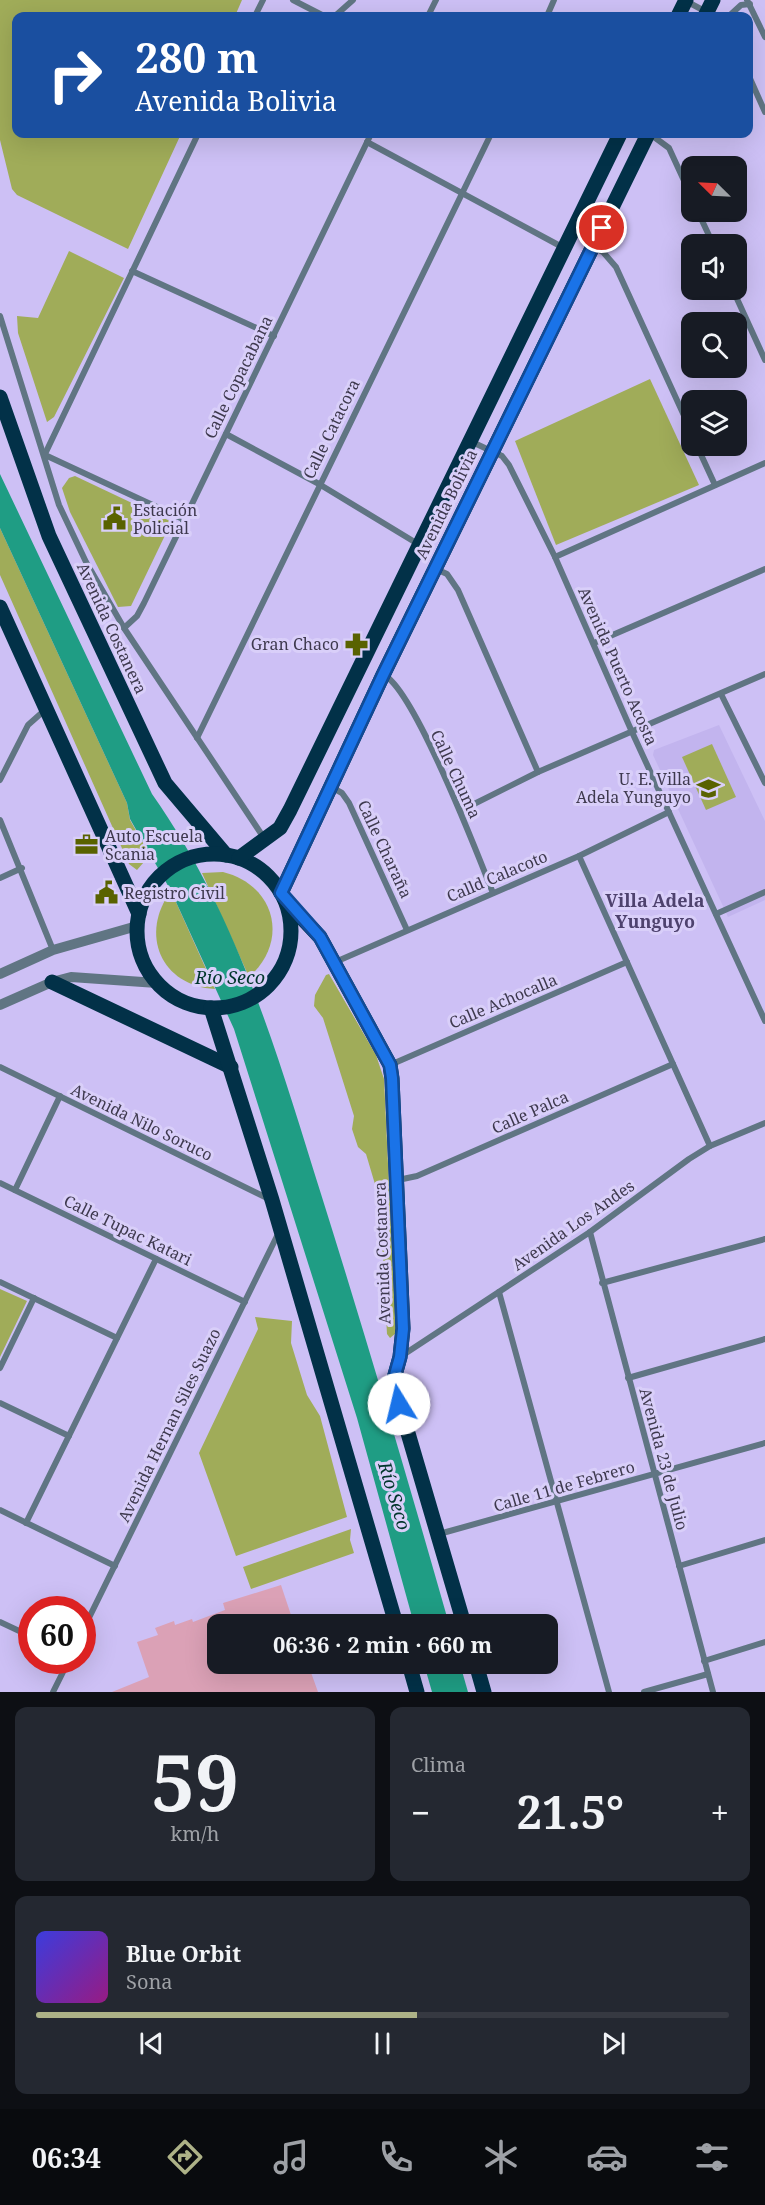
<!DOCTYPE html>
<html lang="es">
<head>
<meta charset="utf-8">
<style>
  :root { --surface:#171b24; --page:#242831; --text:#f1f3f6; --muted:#9ea1a6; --line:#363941; --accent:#adb287 }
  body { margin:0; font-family:"Noto Serif",serif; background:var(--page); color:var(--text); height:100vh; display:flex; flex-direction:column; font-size:22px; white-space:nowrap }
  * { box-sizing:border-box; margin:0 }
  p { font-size:20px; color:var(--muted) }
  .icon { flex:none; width:33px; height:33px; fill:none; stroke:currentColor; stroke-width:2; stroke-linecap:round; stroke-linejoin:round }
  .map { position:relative; height:1692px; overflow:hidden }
  .side { display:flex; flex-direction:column; gap:15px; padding:15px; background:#0d0f14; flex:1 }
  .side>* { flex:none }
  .guide { position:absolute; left:12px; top:12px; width:741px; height:126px; border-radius:12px; box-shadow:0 6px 24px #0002; background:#1a4fa0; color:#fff; overflow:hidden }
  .needle { width:39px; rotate:294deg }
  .buttons { position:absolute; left:681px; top:156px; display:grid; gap:12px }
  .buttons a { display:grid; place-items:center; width:66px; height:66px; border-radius:12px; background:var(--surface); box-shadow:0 6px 24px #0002; font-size:30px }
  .speed { position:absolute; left:18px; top:1596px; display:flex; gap:12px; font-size:30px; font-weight:700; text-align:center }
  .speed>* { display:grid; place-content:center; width:78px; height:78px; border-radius:50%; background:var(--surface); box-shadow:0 6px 24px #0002; line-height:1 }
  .speed .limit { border:9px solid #d22; background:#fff; color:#111 }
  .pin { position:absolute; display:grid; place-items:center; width:51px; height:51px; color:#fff; margin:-26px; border:3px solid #fff; border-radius:50%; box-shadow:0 2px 6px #0007 }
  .me { position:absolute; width:66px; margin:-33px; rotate:351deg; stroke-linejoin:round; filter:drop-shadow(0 0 4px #0008) }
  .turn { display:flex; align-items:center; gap:21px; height:126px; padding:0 24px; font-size:27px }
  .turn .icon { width:78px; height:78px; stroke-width:2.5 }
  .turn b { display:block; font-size:42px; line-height:51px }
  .big { font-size:45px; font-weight:700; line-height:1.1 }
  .side .tile { flex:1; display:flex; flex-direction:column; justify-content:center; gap:9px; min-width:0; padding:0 21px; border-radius:12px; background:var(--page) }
  .side .dial { align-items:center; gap:0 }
  .dial b { font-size:78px; line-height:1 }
  .song { display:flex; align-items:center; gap:18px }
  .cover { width:72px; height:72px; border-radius:9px; background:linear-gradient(135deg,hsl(240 70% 55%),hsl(310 70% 35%)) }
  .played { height:6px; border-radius:3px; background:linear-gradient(90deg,var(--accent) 55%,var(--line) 55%) }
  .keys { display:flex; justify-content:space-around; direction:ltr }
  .heat { display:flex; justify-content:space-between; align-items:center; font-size:33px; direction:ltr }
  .side .tiles { flex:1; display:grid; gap:15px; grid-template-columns:1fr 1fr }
  .tile:last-child { grid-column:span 2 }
  .trip { position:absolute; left:207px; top:1614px; width:351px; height:60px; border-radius:12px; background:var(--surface); box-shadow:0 6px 24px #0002; font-weight:700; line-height:60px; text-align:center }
  .tabs { display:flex; height:96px; justify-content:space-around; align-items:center; background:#090b0e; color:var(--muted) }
  .tabs .icon { width:42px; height:42px }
  .tabs .active { color:var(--accent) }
  .tabs b { font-size:27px; color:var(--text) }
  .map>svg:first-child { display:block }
  .built { fill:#c2b4ee }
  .green { fill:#a0ac59 }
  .water { fill:#1f9d84 }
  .building { fill:#dba1b6 }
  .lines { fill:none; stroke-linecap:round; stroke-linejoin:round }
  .minor { stroke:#607583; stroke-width:6 }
  .tertiary { stroke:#607583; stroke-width:10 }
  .primary { stroke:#023148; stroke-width:15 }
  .route-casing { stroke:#114b97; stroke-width:15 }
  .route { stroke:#1a73e8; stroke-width:10 }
  .labels { text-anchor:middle; stroke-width:6; stroke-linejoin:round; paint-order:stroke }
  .street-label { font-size:16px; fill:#3e394e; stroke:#d9cff9 }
  .poi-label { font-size:16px; fill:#3e394e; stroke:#d9cff9; text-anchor:start }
  .neighbourhood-label { font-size:18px; font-weight:bold; fill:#4e426e; stroke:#d9cff9 }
  .water-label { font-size:18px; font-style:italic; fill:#00352b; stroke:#d9cff9 }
</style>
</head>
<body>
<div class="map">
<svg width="765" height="1692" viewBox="0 0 765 1692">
  <rect width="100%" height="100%" fill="#cdc0f5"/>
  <!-- built -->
  <path class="built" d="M719,725L765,821V900L728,917L653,755L654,750Z"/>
  <!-- green -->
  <g class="green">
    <path d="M0,0H242L235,16H16V134H181L128,249L17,195L12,189L0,140Z"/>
    <path d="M69,251L124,278L54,417L47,422L18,333L17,316L38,318Z"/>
    <path d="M650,379L699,485L556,545L515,441Z"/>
    <path d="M75,476L170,521V525L131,606L118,607L70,512L62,488L69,478Z"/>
    <path d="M0,528L127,803L130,820L150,855L137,870L129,864L0,575Z"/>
    <path d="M712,744L736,797L706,810L682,757Z"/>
    <path d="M223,872C275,885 290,941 249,977L202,873Z"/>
    <path d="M171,891L215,989C161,986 139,934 171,891Z"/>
    <path d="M329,974L376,1055L384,1079L396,1333L390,1338L387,1334L381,1223L378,1210L380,1201L366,1154L358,1147L352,1129L354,1116L323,1018L314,1006L315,995L326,975Z"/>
    <path d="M0,1289L27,1301L0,1357Z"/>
    <path d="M255,1317L292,1321L291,1343L307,1395L320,1416L347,1517L236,1556L199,1453L258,1329Z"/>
    <path d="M351,1529L350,1540L354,1553L251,1589L243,1567Z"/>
  </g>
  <!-- water -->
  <g class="water">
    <path d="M0,474L152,794C238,916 277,1053 321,1194C366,1337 408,1480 449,1624H414L357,1418L234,1029L171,891L130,819L127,803L0,528Z"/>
    <path d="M424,1664H460L468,1692H432Z"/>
  </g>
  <!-- building -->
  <path class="building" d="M281,1585L294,1624H218V1664H308L318,1692H112L149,1677L137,1642L158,1635L155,1628L174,1621L175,1625L192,1619L193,1622L225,1610L223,1603Z"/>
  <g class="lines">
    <!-- minor -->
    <g class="minor">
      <path d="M293,0L324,16"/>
      <path d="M747,0L765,37"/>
      <path d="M686,1L714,16"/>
      <path d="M255,16L263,0"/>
      <path d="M335,16L353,0"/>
      <path d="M428,16L436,0"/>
      <path d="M547,16L554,0"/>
      <path d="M729,16L741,5L750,4"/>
      <path d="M748,74L765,112"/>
      <path d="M650,134L669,148L692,198"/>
      <path d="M367,142L564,248"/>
      <path d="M698,212L713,244"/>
      <path d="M593,247L603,252L616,267L692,433"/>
      <path d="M132,271L274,336"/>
      <path d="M733,290L765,360"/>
      <path d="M0,316L59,505L86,562L124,628L264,838"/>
      <path d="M226,434L319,484L418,544"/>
      <path d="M470,441L502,456L509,465L555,557L632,732L765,1021"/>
      <path d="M697,446L715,485"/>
      <path d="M45,454L198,134"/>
      <path d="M45,455L185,520"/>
      <path d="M555,557L765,463"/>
      <path d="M436,569L447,574L458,590L538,772"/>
      <path d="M124,628L137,616L144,603L371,134"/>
      <path d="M594,643L765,569"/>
      <path d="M384,675C415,691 477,853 493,893"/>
      <path d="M721,694L765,783"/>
      <path d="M197,738L491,134"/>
      <path d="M0,780L28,725L46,709"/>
      <path d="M331,787L342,793L349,803L407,930"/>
      <path d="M460,811L538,772L765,674"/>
      <path d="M0,820L53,950"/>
      <path d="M579,856L710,1146"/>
      <path d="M0,878L22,868"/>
      <path d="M716,914L765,892"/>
      <path d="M333,963L579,856L669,812"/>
      <path d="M390,1065L627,962"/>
      <path d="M0,1067L269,1199"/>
      <path d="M398,1180L417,1176L673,1064"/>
      <path d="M0,1183L245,1302"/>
      <path d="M15,1190L60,1096"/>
      <path d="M590,1232L713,1692"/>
      <path d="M0,1282L117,1338"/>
      <path d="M602,1283L765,1239"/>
      <path d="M499,1292L609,1692"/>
      <path d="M403,1355L590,1232L689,1159L710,1146L765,1123"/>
      <path d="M0,1368L34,1298"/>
      <path d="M628,1378L765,1339"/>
      <path d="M0,1403L69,1436"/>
      <path d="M0,1510L115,1566"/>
      <path d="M26,1523L156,1259"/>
      <path d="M439,1534L765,1443"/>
      <path d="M679,1566L765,1540"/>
      <path d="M0,1622L32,1637"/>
      <path d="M82,1632L279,1232"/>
      <path d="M704,1661L765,1642"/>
      <path d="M53,1692L69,1660"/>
      <path d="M644,1692L708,1674"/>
    </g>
    <!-- tertiary -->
    <g class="tertiary">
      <path d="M0,974L53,950L137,926"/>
      <path d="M0,1005L52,982L71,977L157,983"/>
    </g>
    <!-- primary -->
    <g class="primary">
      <path d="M678,16L686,0"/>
      <path d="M705,16L713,0"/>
      <path d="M0,397L49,536L165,783L226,855"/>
      <path d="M0,607L139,914"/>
      <circle cx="214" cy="931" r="77"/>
      <path d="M239,858L280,828L290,810L620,134"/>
      <path d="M281,893L383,675L648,134"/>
      <path d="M285,900L320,937L390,1065L392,1079L403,1328L400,1357L393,1382L464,1624"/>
      <path d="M52,982L231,1067"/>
      <path d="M211,1008L272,1200L396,1624"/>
      <path d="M409,1664L417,1692"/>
      <path d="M476,1664L484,1692"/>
    </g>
  </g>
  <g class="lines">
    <defs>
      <path id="route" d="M399,1404L393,1382L400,1357L403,1329L392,1078L390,1065L320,937L281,893L383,675L602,228"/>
    </defs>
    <!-- route casing -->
    <use href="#route" class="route-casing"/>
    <!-- route -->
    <use href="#route" class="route"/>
  </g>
  <!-- icons -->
  <defs>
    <symbol id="civic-bare" viewBox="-9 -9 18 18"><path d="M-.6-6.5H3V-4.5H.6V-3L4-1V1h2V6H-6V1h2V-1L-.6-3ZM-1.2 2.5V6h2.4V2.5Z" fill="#596200" stroke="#d9cff9" stroke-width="2.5" paint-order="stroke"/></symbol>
    <symbol id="pharmacy-bare" viewBox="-9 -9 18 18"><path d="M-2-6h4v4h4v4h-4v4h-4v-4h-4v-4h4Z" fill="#596200" stroke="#d9cff9" stroke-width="2.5" paint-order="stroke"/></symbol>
    <symbol id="school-bare" viewBox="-9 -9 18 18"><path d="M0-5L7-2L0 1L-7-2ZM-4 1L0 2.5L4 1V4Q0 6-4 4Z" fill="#596200" stroke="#d9cff9" stroke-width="2.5" paint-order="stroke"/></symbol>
    <symbol id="office-bare" viewBox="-9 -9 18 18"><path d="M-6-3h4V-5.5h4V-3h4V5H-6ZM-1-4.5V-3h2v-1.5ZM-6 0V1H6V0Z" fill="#596200" stroke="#d9cff9" stroke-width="2.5" paint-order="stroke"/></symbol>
  </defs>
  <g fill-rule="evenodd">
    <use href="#civic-bare" x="98" y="502" width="33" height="33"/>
    <use href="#pharmacy-bare" x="340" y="628" width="33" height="33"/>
    <use href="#school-bare" x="692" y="772" width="33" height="33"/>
    <use href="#office-bare" x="70" y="828" width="33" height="33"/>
    <use href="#civic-bare" x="90" y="876" width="33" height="33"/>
  </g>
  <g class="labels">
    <!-- street labels -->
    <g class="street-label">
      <text transform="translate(238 377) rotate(-64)" y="6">Calle Copacabana</text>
      <text transform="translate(331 429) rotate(-64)" y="6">Calle Catacora</text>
      <text transform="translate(446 504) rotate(-64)" y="6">Avenida Bolivia</text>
      <text transform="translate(112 628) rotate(65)" y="6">Avenida Costanera</text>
      <text transform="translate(618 666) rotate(66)" y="6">Avenida Puerto Acosta</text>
      <text transform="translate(456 774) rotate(65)" y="6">Calle Chuma</text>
      <text transform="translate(385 849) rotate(65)" y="6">Calle Charaña</text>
      <text transform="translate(497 876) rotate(-23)" y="6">Calld Calacoto</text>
      <text transform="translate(503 1001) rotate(-23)" y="6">Calle Achocalla</text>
      <text transform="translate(530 1112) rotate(-24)" y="6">Calle Palca</text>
      <text transform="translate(142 1122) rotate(26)" y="6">Avenida Nilo Soruco</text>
      <text transform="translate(573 1225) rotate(-35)" y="6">Avenida Los Andes</text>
      <text transform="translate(128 1230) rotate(26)" y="6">Calle Tupac Katari</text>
      <text transform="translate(382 1253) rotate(-92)" y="6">Avenida Costanera</text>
      <text transform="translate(169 1425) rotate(-64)" y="6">Avenida Hernan Siles Suazo</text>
      <text transform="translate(664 1459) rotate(75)" y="6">Avenida 23 de Julio</text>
      <text transform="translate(564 1486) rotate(-16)" y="6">Calle 11 de Febrero</text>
    </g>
    <!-- poi labels -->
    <g class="poi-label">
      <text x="133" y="516">Estación<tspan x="133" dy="18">Policial</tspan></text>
      <text x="339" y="650" text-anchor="end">Gran Chaco</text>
      <text x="691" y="785" text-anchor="end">U. E. Villa<tspan x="691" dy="18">Adela Yunguyo</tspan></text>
      <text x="105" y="842">Auto Escuela<tspan x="105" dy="18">Scania</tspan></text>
      <text x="124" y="899">Registro Civil</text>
    </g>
    <!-- neighbourhood labels -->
    <g class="neighbourhood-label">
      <text x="655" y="907">Villa Adela<tspan x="655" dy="21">Yunguyo</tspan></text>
    </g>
    <!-- water labels -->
    <g class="water-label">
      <text x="230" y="984">Río Seco</text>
      <text transform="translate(394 1496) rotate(73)" y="6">Río Seco</text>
    </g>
  </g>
</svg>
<div class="buttons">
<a><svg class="needle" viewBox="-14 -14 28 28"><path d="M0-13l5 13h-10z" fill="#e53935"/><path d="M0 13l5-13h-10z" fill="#9ea1a6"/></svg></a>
<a><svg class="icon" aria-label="sound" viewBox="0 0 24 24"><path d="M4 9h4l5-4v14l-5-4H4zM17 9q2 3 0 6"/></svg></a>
<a><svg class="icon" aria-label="search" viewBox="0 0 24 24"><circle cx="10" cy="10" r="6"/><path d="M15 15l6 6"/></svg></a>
<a><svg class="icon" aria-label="layers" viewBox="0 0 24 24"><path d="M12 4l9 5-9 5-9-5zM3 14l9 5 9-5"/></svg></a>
</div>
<div class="speed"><div class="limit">60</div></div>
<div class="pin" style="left:602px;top:228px;background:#d93025"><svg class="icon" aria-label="arrive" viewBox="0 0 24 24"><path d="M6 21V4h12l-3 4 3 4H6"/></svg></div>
<svg class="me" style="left:399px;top:1404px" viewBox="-20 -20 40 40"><circle r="19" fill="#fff"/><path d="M0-13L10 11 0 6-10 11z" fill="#1a73e8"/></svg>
<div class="trip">06:36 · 2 min · 660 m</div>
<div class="guide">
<div class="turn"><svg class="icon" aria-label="right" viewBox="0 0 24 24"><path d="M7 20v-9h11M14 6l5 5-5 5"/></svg><div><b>280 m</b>Avenida Bolivia</div></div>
</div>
</div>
<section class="side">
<div class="tiles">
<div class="tile dial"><b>59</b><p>km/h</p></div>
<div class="tile"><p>Clima</p>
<div class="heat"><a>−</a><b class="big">21.5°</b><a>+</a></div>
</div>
<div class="tile">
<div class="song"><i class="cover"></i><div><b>Blue Orbit</b><p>Sona</p></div></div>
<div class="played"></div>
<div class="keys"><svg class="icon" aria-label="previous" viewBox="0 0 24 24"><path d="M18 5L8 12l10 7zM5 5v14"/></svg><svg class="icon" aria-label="pause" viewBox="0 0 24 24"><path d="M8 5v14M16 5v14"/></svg><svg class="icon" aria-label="next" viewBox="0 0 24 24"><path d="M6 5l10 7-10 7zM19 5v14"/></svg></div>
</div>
</div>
</section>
<nav class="tabs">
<b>06:34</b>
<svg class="icon active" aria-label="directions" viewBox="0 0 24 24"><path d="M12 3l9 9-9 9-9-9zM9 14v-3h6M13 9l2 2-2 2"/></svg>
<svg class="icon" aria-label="music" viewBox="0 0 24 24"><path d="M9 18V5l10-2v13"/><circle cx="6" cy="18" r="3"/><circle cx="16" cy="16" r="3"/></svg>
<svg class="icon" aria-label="phone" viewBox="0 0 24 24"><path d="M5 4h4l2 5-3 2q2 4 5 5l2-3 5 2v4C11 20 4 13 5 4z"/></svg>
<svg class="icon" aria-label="climate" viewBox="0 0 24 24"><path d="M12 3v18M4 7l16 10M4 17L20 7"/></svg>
<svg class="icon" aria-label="car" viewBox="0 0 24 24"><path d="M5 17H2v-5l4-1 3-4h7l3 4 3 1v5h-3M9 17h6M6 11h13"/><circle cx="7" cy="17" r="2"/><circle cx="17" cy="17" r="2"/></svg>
<svg class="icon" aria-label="filters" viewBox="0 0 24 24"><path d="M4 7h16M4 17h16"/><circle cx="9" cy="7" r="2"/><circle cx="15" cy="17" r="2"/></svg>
</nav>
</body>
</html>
